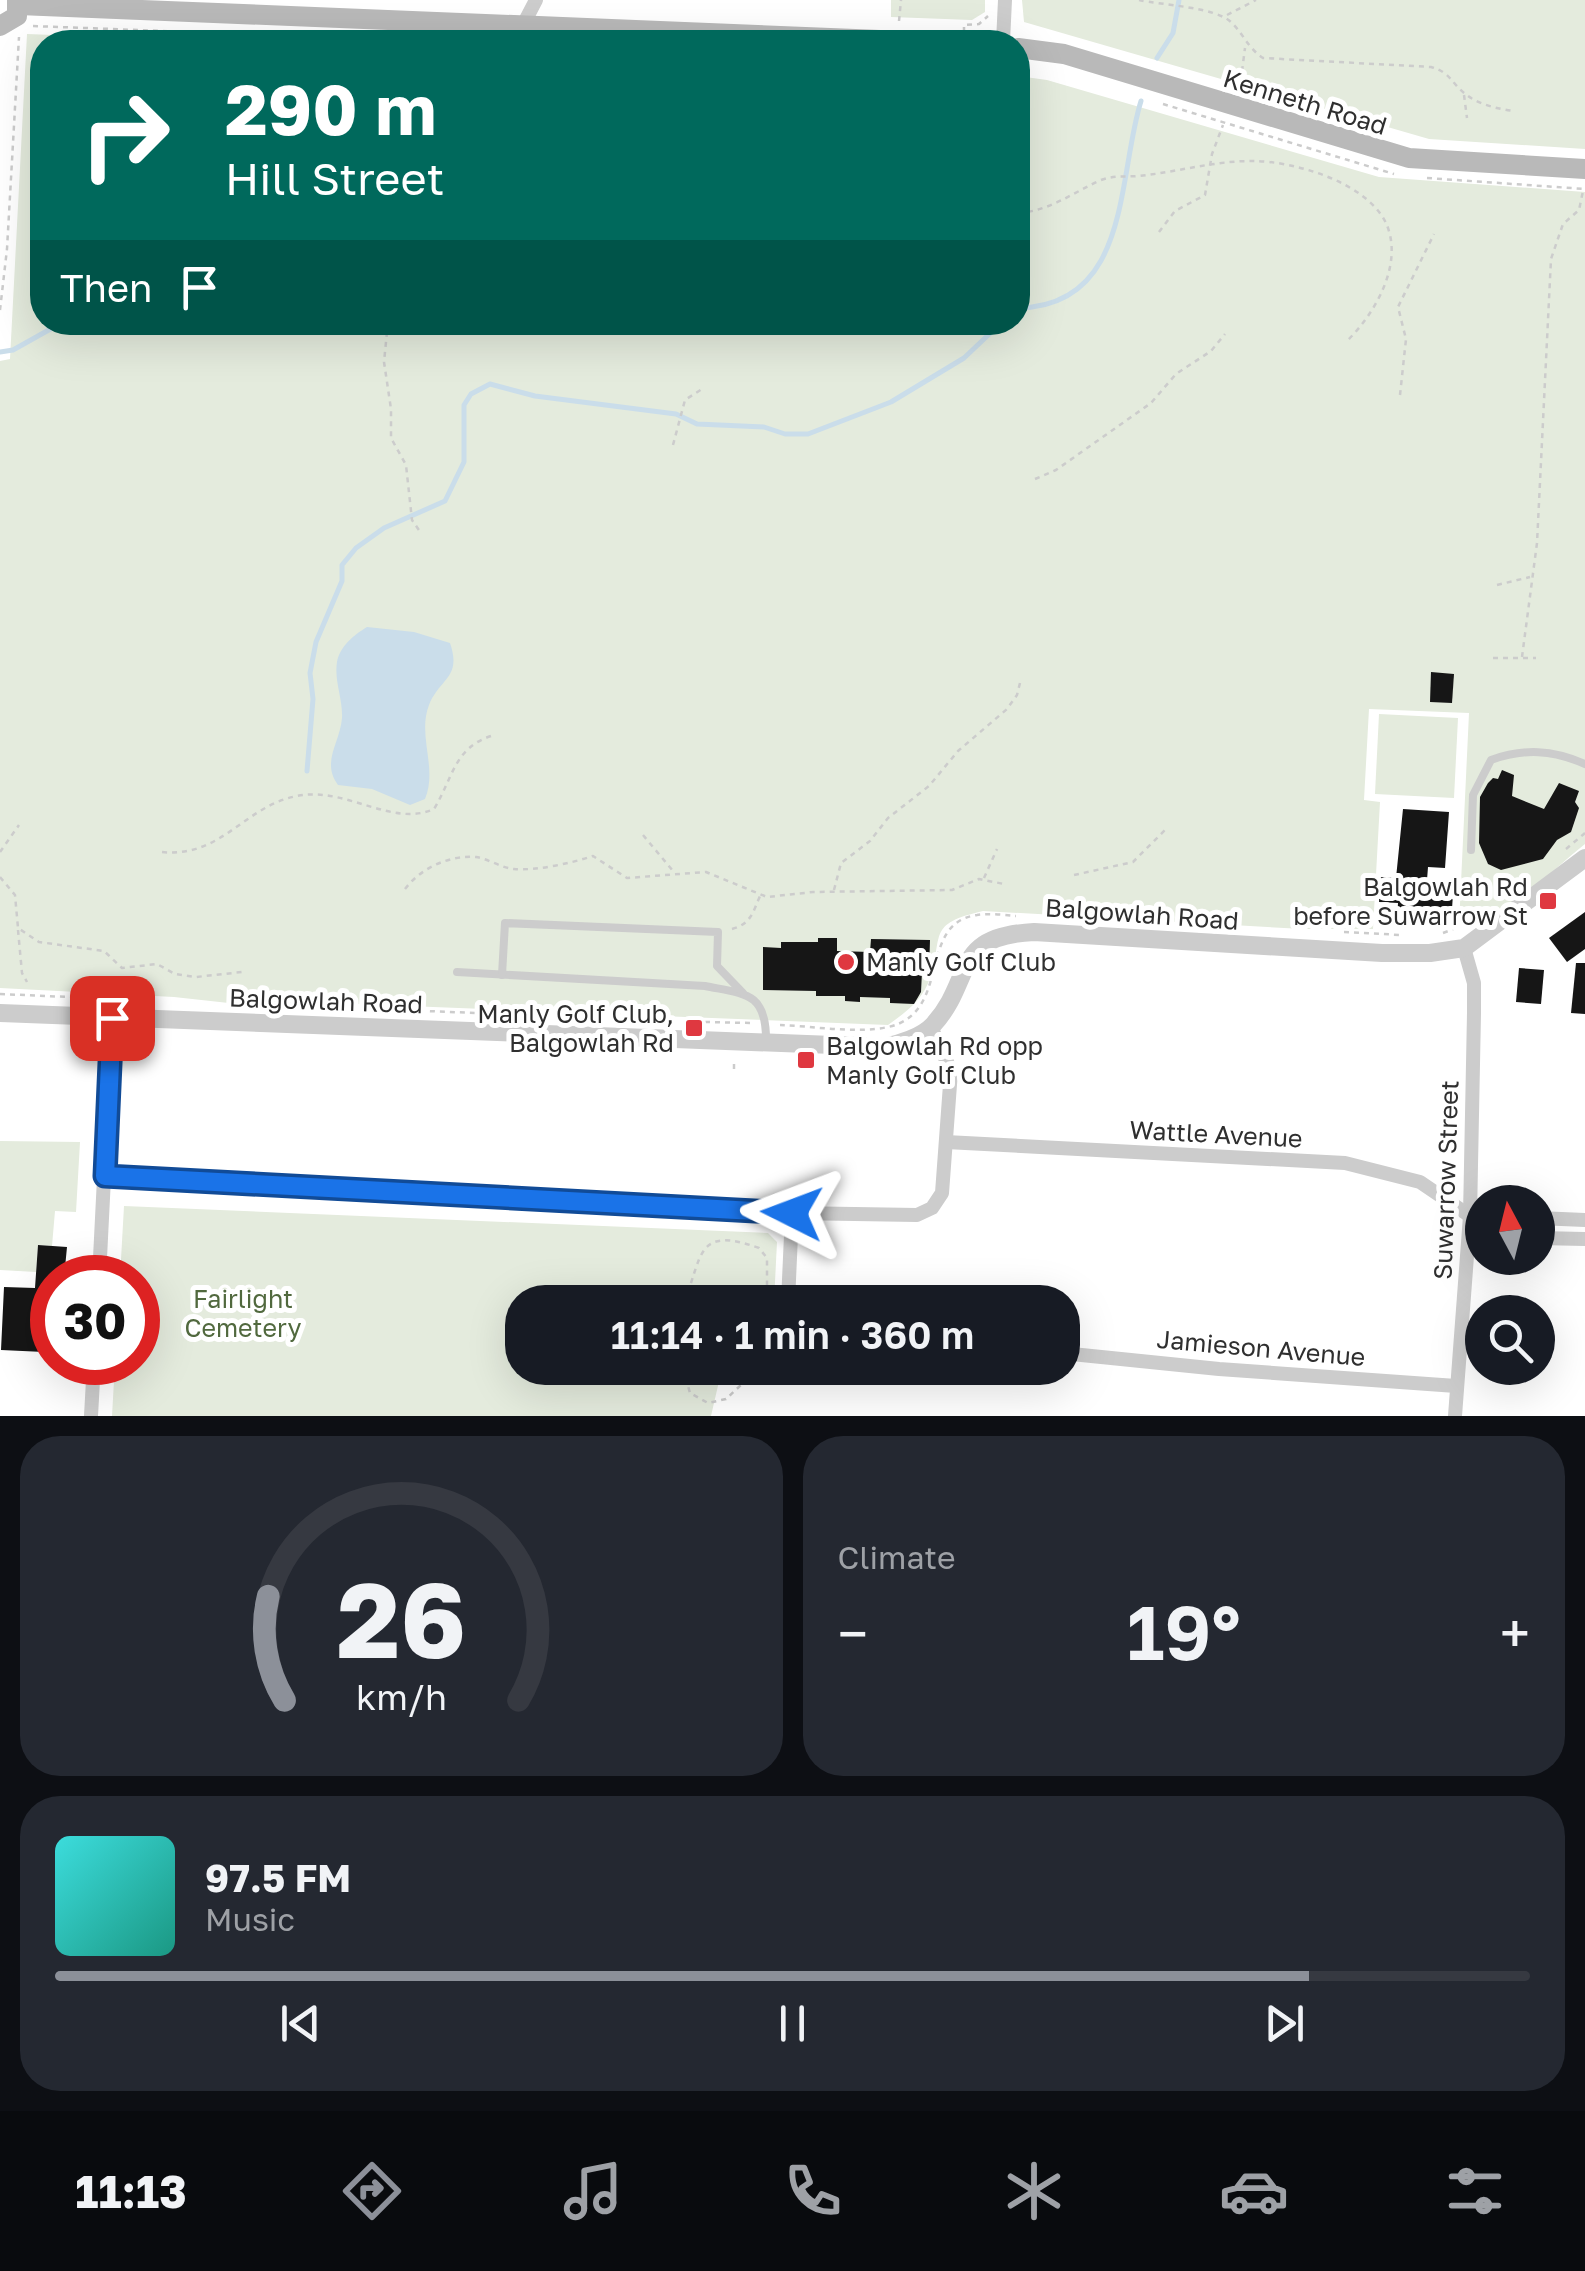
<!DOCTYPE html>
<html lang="en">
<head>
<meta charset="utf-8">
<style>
  :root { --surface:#171b24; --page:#242831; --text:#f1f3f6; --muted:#9ea1a6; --line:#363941; --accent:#8c9099 }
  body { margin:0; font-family:"Golos Text",sans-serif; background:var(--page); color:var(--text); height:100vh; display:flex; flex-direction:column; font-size:38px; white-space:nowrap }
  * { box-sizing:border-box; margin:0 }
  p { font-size:32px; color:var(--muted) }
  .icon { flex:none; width:55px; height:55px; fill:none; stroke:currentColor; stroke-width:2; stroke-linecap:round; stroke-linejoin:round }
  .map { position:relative; height:1416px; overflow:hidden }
  .drawer { display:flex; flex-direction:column; gap:20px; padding:20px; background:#0d0f14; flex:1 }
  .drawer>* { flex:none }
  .hud { position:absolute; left:30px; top:30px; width:1000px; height:305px; border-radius:40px; box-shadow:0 10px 40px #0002; background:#00695c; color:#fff; overflow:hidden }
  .needle { width:65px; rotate:353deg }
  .buttons { position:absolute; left:1465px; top:1185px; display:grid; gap:20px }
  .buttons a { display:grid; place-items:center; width:90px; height:90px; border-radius:50%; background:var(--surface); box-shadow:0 10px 40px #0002; font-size:50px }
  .speed { position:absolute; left:30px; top:1255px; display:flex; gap:20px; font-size:50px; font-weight:700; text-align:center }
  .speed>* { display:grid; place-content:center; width:130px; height:130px; border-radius:50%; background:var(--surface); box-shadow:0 10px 40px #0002; line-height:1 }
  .speed .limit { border:15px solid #d22; background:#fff; color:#111 }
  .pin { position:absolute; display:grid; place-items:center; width:85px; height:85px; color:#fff; margin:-42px; border-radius:20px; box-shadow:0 5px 15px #0006 }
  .me { position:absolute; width:110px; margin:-55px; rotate:273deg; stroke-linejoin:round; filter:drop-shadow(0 0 8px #0008) }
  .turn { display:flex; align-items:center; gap:35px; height:210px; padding:0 30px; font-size:45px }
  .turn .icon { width:130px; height:130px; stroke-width:2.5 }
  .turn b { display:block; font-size:70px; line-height:85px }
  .then { display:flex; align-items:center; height:95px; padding:0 30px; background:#0003; gap:20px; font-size:38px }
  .big { font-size:75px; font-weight:600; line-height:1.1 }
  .drawer .widget { flex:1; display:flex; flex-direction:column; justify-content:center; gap:15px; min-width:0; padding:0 35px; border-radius:40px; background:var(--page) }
  .drawer .dial { align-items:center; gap:0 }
  .dial svg { height:260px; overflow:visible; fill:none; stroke:var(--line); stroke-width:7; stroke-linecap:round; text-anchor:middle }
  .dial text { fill:var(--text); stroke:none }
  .song { display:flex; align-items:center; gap:30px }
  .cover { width:120px; height:120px; border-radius:15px; background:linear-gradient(135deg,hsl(180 70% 55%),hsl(170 70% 35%)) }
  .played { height:10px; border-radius:5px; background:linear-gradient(90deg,var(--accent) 85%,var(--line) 85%) }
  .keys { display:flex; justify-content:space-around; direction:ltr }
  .heat { display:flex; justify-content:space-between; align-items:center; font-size:55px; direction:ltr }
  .drawer .tiles { flex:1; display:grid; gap:20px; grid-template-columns:1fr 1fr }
  .widget:last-child { grid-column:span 2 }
  .trip { position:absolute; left:505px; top:1285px; width:575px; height:100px; border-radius:40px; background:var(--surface); box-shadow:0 10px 40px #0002; font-weight:600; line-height:100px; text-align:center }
  .tab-bar { display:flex; height:160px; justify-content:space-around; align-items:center; background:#090b0e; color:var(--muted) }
  .tab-bar .icon { width:70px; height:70px }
  .tab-bar .current { color:var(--accent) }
  .tab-bar b { font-size:45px; color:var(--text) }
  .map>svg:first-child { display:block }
  .green { fill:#e4ebdd }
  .water { fill:#caddea }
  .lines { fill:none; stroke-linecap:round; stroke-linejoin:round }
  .stream { stroke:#caddea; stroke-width:5 }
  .building { fill:#161616 }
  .path { stroke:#ccc; stroke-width:2.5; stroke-dasharray:5 5; stroke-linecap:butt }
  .service { stroke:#ccc; stroke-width:8 }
  .minor { stroke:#ccc; stroke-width:14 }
  .tertiary { stroke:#ccc; stroke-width:18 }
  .secondary { stroke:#b9b9b9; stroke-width:20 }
  .route-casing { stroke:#114b97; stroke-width:25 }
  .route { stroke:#1a73e8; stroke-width:18 }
  .poi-dot { fill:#df3840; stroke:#fff; stroke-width:4 }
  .labels { text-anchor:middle; stroke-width:10; stroke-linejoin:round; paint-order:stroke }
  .street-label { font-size:25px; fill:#2f2f2f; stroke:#fff }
  .poi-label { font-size:25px; fill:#2f2f2f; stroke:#fff; text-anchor:end }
  .park-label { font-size:25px; fill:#51693e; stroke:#fff }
</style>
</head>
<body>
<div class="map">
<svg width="1585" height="1416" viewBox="0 0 1585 1416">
  <rect width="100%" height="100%" fill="#fff"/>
  <!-- green -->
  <g class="green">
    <path d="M891,0H985V12L972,20L891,17Z"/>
    <path d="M1022,0H1585V149L1429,139L1024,22Z"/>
    <path d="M27,34L241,42H42V322H1018V76L1047,80L1379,177L1585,192V844C1549,872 1505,922 1459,925L1469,713L1369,709L1364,800L1380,802L1373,929H1303L983,911C926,924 944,935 930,978C923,1000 906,1012 888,1025L305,1002L275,1008L174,997L0,988V361L10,359Z"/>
    <path d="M1379,714L1458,718L1454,798L1375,794Z"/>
    <path d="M0,1141L80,1142L76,1212L55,1211L52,1246L38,1245L36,1272L0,1270Z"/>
    <path d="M124,1206L768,1233L777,1242L774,1302H522V1368H732L720,1377L711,1416H112L115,1363L138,1362V1278L120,1277Z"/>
  </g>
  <!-- water -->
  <path class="water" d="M367,627L414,632L450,643C462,678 440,678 429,705C417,736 438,768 425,799L410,805L372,789L338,785C321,762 340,743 342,718C343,699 334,681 337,662C340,646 354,635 367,627Z"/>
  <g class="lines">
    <!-- stream -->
    <g class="stream">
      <path d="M1157,58L1173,33L1179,0"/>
      <path d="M1018,308C1131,306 1117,178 1141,101"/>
      <path d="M0,352L13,350L63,322"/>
      <path d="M307,771L313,699L310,673L316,642L342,581V565L356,548L384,528L445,501L464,462V405L471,394L490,384L535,396L676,414L697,424L764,427L785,434H808L891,402L964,358L1002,322"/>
    </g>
  </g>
  <!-- building -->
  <g class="building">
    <path d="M1431,672L1454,674L1452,703L1430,702Z"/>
    <path d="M1502,770L1514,775L1512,796L1544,809L1559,783L1579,791L1575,802L1579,808L1571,832L1557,840L1543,859L1501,870L1488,864L1479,843L1480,797L1488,783L1493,778L1498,779Z"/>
    <path d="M1403,809L1449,812L1445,868L1428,867L1426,893L1453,894L1451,924L1397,920L1398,903L1379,902L1380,877L1396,878Z"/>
    <path d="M1585,912V949L1567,962L1549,938Z"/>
    <path d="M818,938H837V951L870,952L871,939L930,940L929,972H922L921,992L914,1004L890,1003V998L860,997V1002L845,1001V996H816V991L763,990V947L781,948V942H818Z"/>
    <path d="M1576,963H1585V1014L1571,1013Z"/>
    <path d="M1519,968L1544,970L1541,1004L1516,1002Z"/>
    <path d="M38,1245L67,1247L64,1278H47V1304H52V1344H45L44,1352L1,1350L4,1287L35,1288Z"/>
  </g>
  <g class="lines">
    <!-- path -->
    <g class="path">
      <path d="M1139,0C1161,5 1217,7 1232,23C1244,35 1248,48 1263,58L1431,67C1451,72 1452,85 1468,96C1480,105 1499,109 1514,111"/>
      <path d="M1227,15L1256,0"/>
      <path d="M899,21L901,0"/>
      <path d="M33,26L451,42"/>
      <path d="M964,42V25L979,24L988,16"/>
      <path d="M1242,71L1245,48"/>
      <path d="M1464,95L1467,118"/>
      <path d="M1163,104L1394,174"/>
      <path d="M1427,178L1585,189"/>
      <path d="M1018,213C1050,211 1072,193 1101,180C1114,175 1126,177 1139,176C1177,172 1213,161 1252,161C1294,161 1366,182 1386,223C1404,263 1376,312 1348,340"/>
      <path d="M1159,232L1175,211L1205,195L1212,154L1223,125"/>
      <path d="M0,310L7,249L19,37"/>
      <path d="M388,322L384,362L391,409V438L406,465L412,520L421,533"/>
      <path d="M1400,395L1406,339L1398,307L1434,234"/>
      <path d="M673,445L685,400L702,389"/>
      <path d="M1035,479L1056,470L1151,403L1176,374L1211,351L1225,334"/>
      <path d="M1497,585L1530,577"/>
      <path d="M1522,657L1537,543L1551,259L1563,224L1579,210L1583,191"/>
      <path d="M1493,658H1536"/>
      <path d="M643,835L673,871"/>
      <path d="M1566,849L1585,833"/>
      <path d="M0,852L19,825"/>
      <path d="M162,852C222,858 244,806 297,796C346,786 392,828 434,809C453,778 454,748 491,736"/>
      <path d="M1074,875L1133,862L1168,827"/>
      <path d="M0,877L15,895L18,928L39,942L104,951L122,968L157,964L175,974L196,977L242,972"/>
      <path d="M984,878L997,849"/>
      <path d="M405,889C421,868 449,855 476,857C489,859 501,868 514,869C536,871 572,863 593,856L627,878L706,872L767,897L813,892L952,890L979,879L1004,884"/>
      <path d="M834,890L841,863L870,841L888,818L929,786L958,751L1007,709L1017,695L1021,679"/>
      <path d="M732,929C751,924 753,912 760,896"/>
      <path d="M18,930L22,973L27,982"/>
      <path d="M1344,932L1401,935"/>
      <path d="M1443,933L1464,925"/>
      <path d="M0,994L138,1000"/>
      <path d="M300,1006L527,1015"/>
      <path d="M705,1022L752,1023"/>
      <path d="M780,1025C813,1026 855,1034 888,1027C953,1013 916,923 977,915C990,913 1004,915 1016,916"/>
      <path d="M734,1069V1059"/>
      <path d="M684,1302C703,1257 695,1225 759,1248L767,1258V1302"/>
      <path d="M683,1368L690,1393L708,1403L726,1399L759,1368"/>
    </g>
    <!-- service -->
    <g class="service">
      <path d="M1471,850L1473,795L1491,760C1524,748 1553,750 1585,764"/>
      <path d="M457,972L705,986C745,994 766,992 766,1039"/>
      <path d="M502,975L505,923L718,932L717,966L743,993"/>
    </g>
    <!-- minor -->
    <g class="minor">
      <path d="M523,25L536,0"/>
      <path d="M1003,42L1005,0"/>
      <path d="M946,1142L1345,1163L1420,1182L1470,1216H1482"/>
      <path d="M105,1176L792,1213L917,1215L932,1208L942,1193L951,1071L931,1027"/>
      <path d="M1538,1218L1585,1220"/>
      <path d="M1538,1238L1585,1239"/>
      <path d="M99,1278L112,1018"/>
      <path d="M788,1302L792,1213"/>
      <path d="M1062,1353L1219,1369L1456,1386"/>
      <path d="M91,1416L94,1362"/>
      <path d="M1455,1416L1470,1216L1474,1013V983L1464,948"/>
    </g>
    <!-- tertiary -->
    <path class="tertiary" d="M0,1013L884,1047C899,1044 922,1037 933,1025C975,979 950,936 1034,932L1382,953H1430L1464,948L1585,858"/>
    <!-- secondary -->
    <g class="secondary">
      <path d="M19,5L930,42"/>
      <path d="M0,26L17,16V0"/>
      <path d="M1018,48L1064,54L1409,158L1585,169"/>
    </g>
  </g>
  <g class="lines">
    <defs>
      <path id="route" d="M112,1018L105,1176L792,1213"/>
    </defs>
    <!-- route casing -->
    <use href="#route" class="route-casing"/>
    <!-- route -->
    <use href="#route" class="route"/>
  </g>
  <!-- markers -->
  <g class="poi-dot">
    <rect x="1538" y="891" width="20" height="20" rx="5"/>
    <circle cx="846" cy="962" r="10"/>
    <rect x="684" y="1018" width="20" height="20" rx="5"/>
    <rect x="796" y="1050" width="20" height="20" rx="5"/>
  </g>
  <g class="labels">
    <!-- street labels -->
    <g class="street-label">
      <text transform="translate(1305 102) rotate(17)" y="9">Kenneth Road</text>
      <text transform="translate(1142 914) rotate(4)" y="9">Balgowlah Road</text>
      <text transform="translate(326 1001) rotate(2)" y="9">Balgowlah Road</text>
      <text transform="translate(1216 1134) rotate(3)" y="9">Wattle Avenue</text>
      <text transform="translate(1446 1180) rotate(-88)" y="9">Suwarrow Street</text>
      <text transform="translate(1261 1348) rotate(5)" y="9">Jamieson Avenue</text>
    </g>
    <!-- poi labels -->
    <g class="poi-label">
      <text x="1528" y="896">Balgowlah Rd<tspan x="1528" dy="29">before Suwarrow St</tspan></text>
      <text x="866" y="971" text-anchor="start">Manly Golf Club</text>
      <text x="674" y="1023">Manly Golf Club,<tspan x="674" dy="29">Balgowlah Rd</tspan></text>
      <text x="826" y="1055" text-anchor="start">Balgowlah Rd opp<tspan x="826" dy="29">Manly Golf Club</tspan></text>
    </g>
    <!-- park labels -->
    <g class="park-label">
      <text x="243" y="1308">Fairlight<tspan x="243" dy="29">Cemetery</tspan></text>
    </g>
  </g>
</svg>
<div class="buttons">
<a><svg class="needle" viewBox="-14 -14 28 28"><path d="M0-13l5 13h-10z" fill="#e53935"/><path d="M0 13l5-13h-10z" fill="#9ea1a6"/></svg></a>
<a><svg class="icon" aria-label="search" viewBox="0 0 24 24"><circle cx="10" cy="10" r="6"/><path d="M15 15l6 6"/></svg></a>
</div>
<div class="speed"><div class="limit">30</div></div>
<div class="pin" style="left:112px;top:1018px;background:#d93025"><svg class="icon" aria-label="arrive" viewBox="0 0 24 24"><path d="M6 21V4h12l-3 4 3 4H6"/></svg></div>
<svg class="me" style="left:792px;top:1213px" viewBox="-20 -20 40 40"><path d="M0-17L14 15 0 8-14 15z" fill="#1a73e8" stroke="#fff" stroke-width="4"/></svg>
<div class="trip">11:14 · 1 min · 360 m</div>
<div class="hud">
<div class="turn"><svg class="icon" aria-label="right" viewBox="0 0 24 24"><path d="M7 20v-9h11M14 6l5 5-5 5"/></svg><div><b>290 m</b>Hill Street</div></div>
<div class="then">Then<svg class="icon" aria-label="arrive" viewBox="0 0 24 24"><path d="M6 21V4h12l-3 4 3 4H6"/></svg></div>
</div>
</div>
<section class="drawer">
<div class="tiles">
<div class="widget dial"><svg viewBox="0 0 100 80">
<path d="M14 69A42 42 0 1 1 86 69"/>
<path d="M14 69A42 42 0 0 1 9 37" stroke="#8c9099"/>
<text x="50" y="56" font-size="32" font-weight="700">26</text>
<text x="50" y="72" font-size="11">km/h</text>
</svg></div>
<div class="widget"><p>Climate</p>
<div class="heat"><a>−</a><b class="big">19°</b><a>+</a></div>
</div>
<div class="widget">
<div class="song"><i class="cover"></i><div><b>97.5 FM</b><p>Music</p></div></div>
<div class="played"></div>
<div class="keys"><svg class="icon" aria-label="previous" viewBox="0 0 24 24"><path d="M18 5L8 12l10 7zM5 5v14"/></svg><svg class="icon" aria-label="pause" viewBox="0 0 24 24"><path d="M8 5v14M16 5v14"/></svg><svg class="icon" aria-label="next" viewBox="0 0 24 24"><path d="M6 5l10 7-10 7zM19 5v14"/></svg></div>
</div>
</div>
</section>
<nav class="tab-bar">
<b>11:13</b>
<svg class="icon current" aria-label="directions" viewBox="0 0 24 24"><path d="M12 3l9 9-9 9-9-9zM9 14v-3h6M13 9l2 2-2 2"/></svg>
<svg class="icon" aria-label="music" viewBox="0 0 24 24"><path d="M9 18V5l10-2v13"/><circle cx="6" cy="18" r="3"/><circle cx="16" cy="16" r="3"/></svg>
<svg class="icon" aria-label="phone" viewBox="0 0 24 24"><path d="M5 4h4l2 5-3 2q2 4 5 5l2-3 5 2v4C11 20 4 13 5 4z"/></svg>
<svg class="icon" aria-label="climate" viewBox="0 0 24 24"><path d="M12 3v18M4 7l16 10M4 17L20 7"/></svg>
<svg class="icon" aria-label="car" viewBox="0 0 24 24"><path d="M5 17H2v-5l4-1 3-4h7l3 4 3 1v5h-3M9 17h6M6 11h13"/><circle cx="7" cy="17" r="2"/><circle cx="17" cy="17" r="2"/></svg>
<svg class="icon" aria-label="filters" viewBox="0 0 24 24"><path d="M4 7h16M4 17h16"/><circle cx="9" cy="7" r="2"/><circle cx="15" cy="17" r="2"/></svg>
</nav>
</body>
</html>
